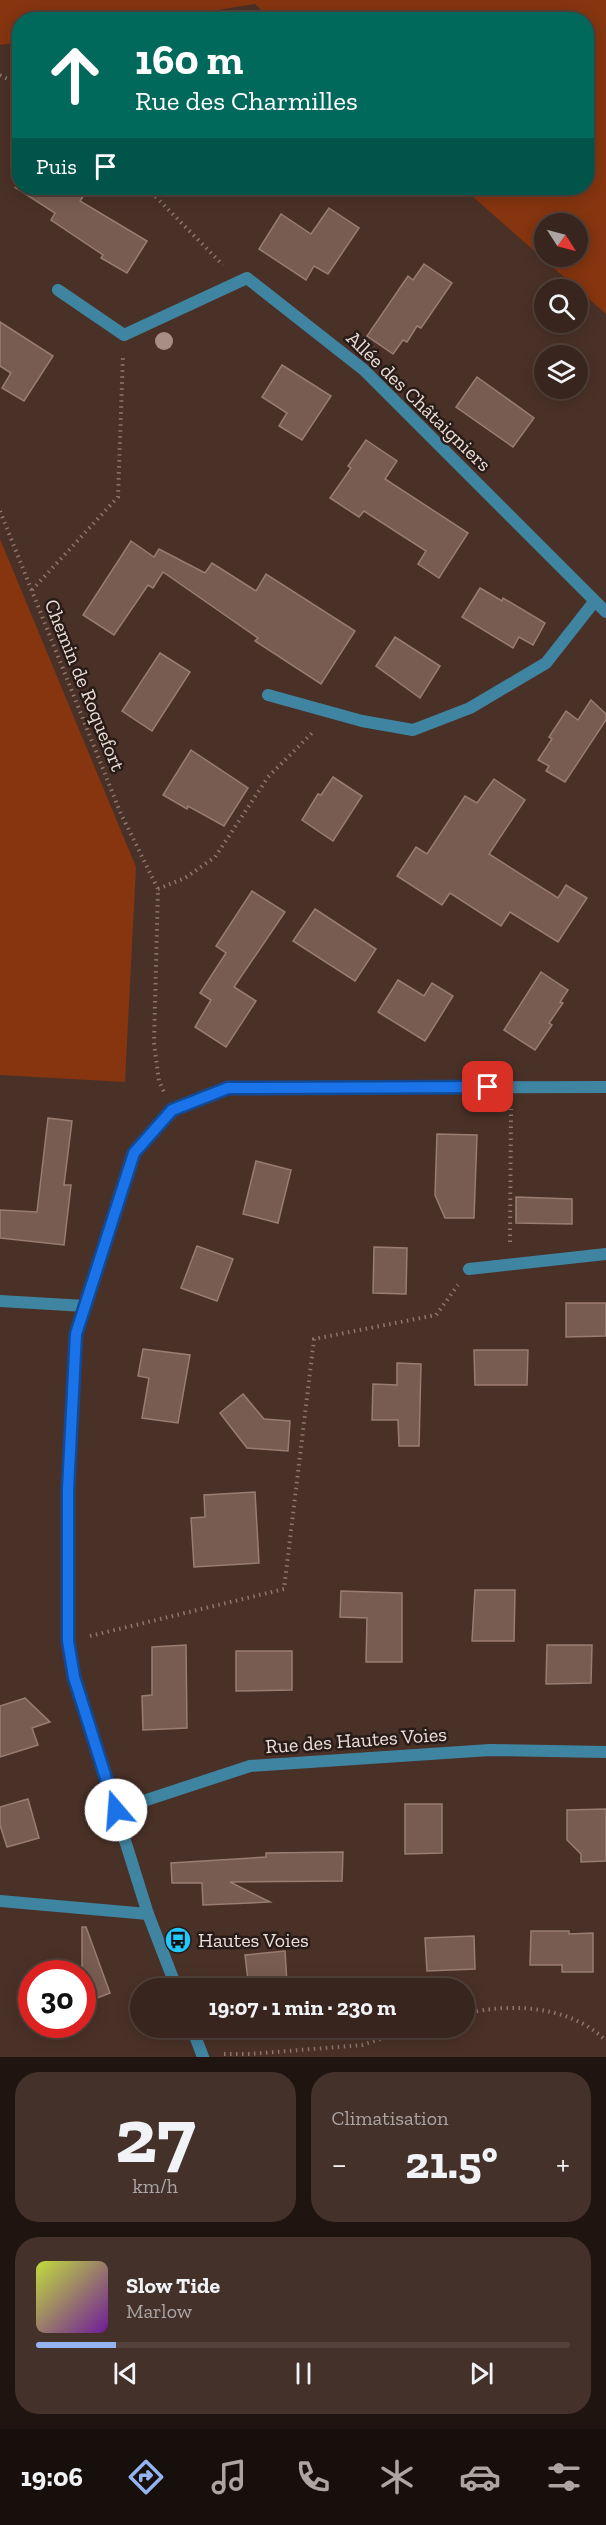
<!DOCTYPE html>
<html lang="fr">
<head>
<meta charset="utf-8">
<style>
  :root { --surface:#38251d; --page:#43312a; --text:#f1f3f6; --muted:#aba5a4; --line:#52423b; --accent:#95b2f1 }
  body { margin:0; font-family:"Zilla Slab",serif; background:var(--page); color:var(--text); height:100vh; display:flex; flex-direction:column; font-size:22px; white-space:nowrap }
  * { box-sizing:border-box; margin:0 }
  p { font-size:20px; color:var(--muted) }
  .icon { flex:none; width:33px; height:33px; fill:none; stroke:currentColor; stroke-width:2; stroke-linecap:round; stroke-linejoin:round }
  .map { position:relative; height:2057px; overflow:hidden }
  .drawer { display:flex; flex-direction:column; gap:15px; padding:15px; background:#1f1410; flex:1 }
  .drawer>* { flex:none }
  .top-card { position:absolute; left:12px; top:12px; width:582px; height:183px; border-radius:24px; box-shadow:0 3px 15px #0003,0 0 0 2px var(--line); background:#00695c; color:#fff; overflow:hidden }
  .needle { width:39px; rotate:126deg }
  .tools { position:absolute; left:534px; top:213px; display:grid; gap:12px }
  .tools a { display:grid; place-items:center; width:54px; height:54px; border-radius:50%; background:var(--surface); box-shadow:0 3px 15px #0003,0 0 0 2px var(--line); font-size:30px }
  .speed { position:absolute; left:18px; top:1960px; display:flex; gap:12px; font-size:30px; font-weight:700; text-align:center }
  .speed>* { display:grid; place-content:center; width:78px; height:78px; border-radius:50%; background:var(--surface); box-shadow:0 3px 15px #0003,0 0 0 2px var(--line); line-height:1 }
  .speed .limit { border:9px solid #d22; background:#fff; color:#111 }
  .pin { position:absolute; display:grid; place-items:center; width:51px; height:51px; color:#fff; margin:-26px; border-radius:12px; box-shadow:0 3px 9px #0006 }
  .me { position:absolute; width:66px; margin:-33px; rotate:342deg; stroke-linejoin:round; filter:drop-shadow(0 0 4px #0008) }
  .turn { display:flex; align-items:center; gap:21px; height:126px; padding:0 24px; font-size:27px }
  .turn .icon { width:78px; height:78px; stroke-width:2.5 }
  .turn b { display:block; font-size:42px; line-height:51px }
  .then { display:flex; align-items:center; height:57px; padding:0 24px; background:#0003; gap:12px; font-size:22px }
  .big { font-size:45px; font-weight:700; line-height:1.1 }
  .drawer .widget { flex:1; display:flex; flex-direction:column; justify-content:center; gap:9px; min-width:0; padding:0 21px; border-radius:24px; background:var(--page) }
  .drawer .dial { align-items:center; gap:0 }
  .dial b { font-size:78px; line-height:1 }
  .song { display:flex; align-items:center; gap:18px }
  .cover { width:72px; height:72px; border-radius:9px; background:linear-gradient(135deg,hsl(70 70% 55%),hsl(280 70% 35%)) }
  .played { height:6px; border-radius:3px; background:linear-gradient(90deg,var(--accent) 15%,var(--line) 15%) }
  .keys { display:flex; justify-content:space-around; direction:ltr }
  .heat { display:flex; justify-content:space-between; align-items:center; font-size:33px; direction:ltr }
  .drawer .tiles { flex:1; display:grid; gap:15px; grid-template-columns:1fr 1fr }
  .widget:last-child { grid-column:span 2 }
  .trip { position:absolute; left:130px; top:1978px; width:345px; height:60px; border-radius:30px; background:var(--surface); box-shadow:0 3px 15px #0003,0 0 0 2px var(--line); font-weight:700; line-height:60px; text-align:center }
  .menu { display:flex; height:96px; justify-content:space-around; align-items:center; background:#160f0c; color:var(--muted) }
  .menu .icon { width:42px; height:42px }
  .menu .on { color:var(--accent) }
  .menu b { font-size:27px; color:var(--text) }
  .map>svg:first-child { display:block }
  .green { fill:#86350f; fill-rule:evenodd }
  .building { fill:#785c51; stroke:#9a7c71; stroke-width:1.5 }
  .lines { fill:none; stroke-linecap:round; stroke-linejoin:round }
  .path { stroke:#8c766e; stroke-width:4; stroke-dasharray:1.5 4.5; stroke-linecap:butt }
  .street { stroke:#3f85a1; stroke-width:12 }
  .tree { fill:#a88e84 }
  .route-casing { stroke:#114b97; stroke-width:15 }
  .route { stroke:#1a73e8; stroke-width:10 }
  .labels { text-anchor:middle; stroke-width:5; stroke-linejoin:round; paint-order:stroke }
  .street-label { font-size:20px; fill:#edddd6; stroke:#281c18 }
  .poi-label { font-size:20px; fill:#edddd6; stroke:#281c18; text-anchor:start }
</style>
</head>
<body>
<div class="map">
<svg width="606" height="2057" viewBox="0 0 606 2057">
  <rect width="100%" height="100%" fill="#4a3127"/>
  <!-- green -->
  <g class="green">
    <path d="M0,0H606V314L463,188H586V20H272L255,4L161,19L20,20L19,42L0,45ZM544,224H578V256H544Z"/>
    <path d="M0,539L136,867L125,1082L0,1075Z"/>
  </g>
  <!-- building -->
  <g class="building">
    <path d="M16,188H89L80,201L147,241L127,273L101,258L103,255L51,220L55,213Z"/>
    <path d="M329,208L359,228L328,274L314,266L306,280L259,249L281,214L311,234Z"/>
    <path d="M424,264L452,283L421,328L417,326L407,342L403,340L393,354L367,336L408,276L413,280Z"/>
    <path d="M0,322L53,356L24,401L2,388L11,373L0,366Z"/>
    <path d="M282,365L331,396L302,440L279,426L287,413L262,397Z"/>
    <path d="M477,377L534,418L513,447L456,407Z"/>
    <path d="M366,440L397,461L385,479L468,533L439,578L418,564L426,551L364,511L359,517L330,498L351,468L348,466Z"/>
    <path d="M131,541L154,557L159,549L205,573L212,563L256,591L266,574L355,631L321,684L255,641L258,638L163,572L153,588L148,585L114,635L83,615Z"/>
    <path d="M480,588L502,601L503,598L545,623L533,645L519,637L513,648L462,617Z"/>
    <path d="M395,637L440,666L420,698L376,666Z"/>
    <path d="M160,653L190,672L152,731L122,711Z"/>
    <path d="M591,700L606,714V720L565,782L546,771L549,766L538,760L552,739L549,737L566,711L578,720Z"/>
    <path d="M191,750L248,788L224,826L188,806L187,809L163,795Z"/>
    <path d="M333,777L362,796L333,841L302,820L318,794L321,795Z"/>
    <path d="M494,779L525,800L489,854L558,898L566,885L587,898L558,942L510,912L501,926L450,893L442,905L397,876L416,847L427,854L465,796L477,803Z"/>
    <path d="M252,891L285,912L234,987L256,1001L226,1047L195,1027L211,1000L200,993L226,953L216,946Z"/>
    <path d="M315,909L376,949L355,981L293,941Z"/>
    <path d="M541,972L568,990L560,1002L563,1003L549,1023L552,1025L535,1050L504,1030Z"/>
    <path d="M398,980L424,996L432,983L453,996L425,1041L378,1012Z"/>
    <path d="M48,1118L72,1121L64,1185H71L64,1245L0,1238V1210L37,1212Z"/>
    <path d="M437,1134L477,1135L474,1218H445L435,1195Z"/>
    <path d="M256,1161L291,1170L278,1223L243,1214Z"/>
    <path d="M516,1197L572,1199V1224L516,1223Z"/>
    <path d="M197,1246L233,1259L217,1301L181,1288Z"/>
    <path d="M374,1247L407,1248L406,1294L373,1293Z"/>
    <path d="M566,1303H606V1336L566,1337Z"/>
    <path d="M143,1349L190,1355L178,1423L142,1418L149,1378L138,1376Z"/>
    <path d="M474,1350H528L527,1385H475Z"/>
    <path d="M397,1363L421,1364L419,1446H399L398,1420H372L373,1384L397,1385Z"/>
    <path d="M243,1394L264,1419L290,1421L288,1451L247,1448L220,1413Z"/>
    <path d="M255,1492L259,1563L194,1567L191,1518L205,1517L204,1495Z"/>
    <path d="M475,1590H515L514,1641H472Z"/>
    <path d="M341,1591L402,1593V1662H366L367,1618L340,1617Z"/>
    <path d="M186,1645L187,1728L143,1730L142,1696L152,1695V1647Z"/>
    <path d="M547,1645H592L591,1683L546,1684Z"/>
    <path d="M236,1651H292V1690L236,1691Z"/>
    <path d="M25,1698L50,1722L32,1728L38,1745L0,1757V1706Z"/>
    <path d="M28,1799L39,1838L7,1847L0,1825V1807Z"/>
    <path d="M405,1804H442V1853L405,1854Z"/>
    <path d="M606,1809V1861L581,1862V1854L567,1840V1810Z"/>
    <path d="M343,1852L342,1881L230,1882L270,1902L203,1905L202,1883H172L171,1863L266,1857V1853Z"/>
    <path d="M82,1927H86L110,1993L82,2004Z"/>
    <path d="M531,1931H569V1934L593,1933V1972H562V1965H530Z"/>
    <path d="M474,1936L475,1969L427,1971L425,1938Z"/>
    <path d="M285,1951L287,1983L280,1984L281,1989H249L245,1955Z"/>
  </g>
  <g class="lines">
    <!-- path -->
    <g class="path">
      <path d="M0,75L20,85"/>
      <path d="M147,188L223,265"/>
      <path d="M0,511L121,814L158,889L154,1043L159,1081L164,1092"/>
      <path d="M32,590L118,497L123,355"/>
      <path d="M158,889L185,878L215,857L268,777L314,731"/>
      <path d="M510,1242L511,1109"/>
      <path d="M90,1636L284,1589L314,1339L436,1315L458,1285"/>
      <path d="M465,2014C510,2002 572,2006 606,2041"/>
      <path d="M224,2054H250L362,2045L414,2028"/>
    </g>
    <!-- street -->
    <g class="street">
      <path d="M58,290L124,335L247,278L364,370L606,612"/>
      <path d="M268,695L362,721L413,730L470,708L546,663L594,602"/>
      <path d="M469,1269L606,1254"/>
      <path d="M0,1301L85,1306"/>
      <path d="M116,1810L250,1766L490,1750L606,1752"/>
      <path d="M0,1901L148,1914"/>
      <path d="M177,1989L148,1914L74,1677L67,1629L68,1489L76,1334L134,1153L172,1110L228,1088L606,1087"/>
      <path d="M192,2028L203,2057"/>
    </g>
  </g>
  <!-- trees -->
  <circle class="tree" cx="164" cy="341" r="9"/>
  <g class="lines">
    <defs>
      <path id="route" d="M116,1810L74,1677L68,1641V1489L76,1334L134,1153L172,1110L228,1088L488,1087"/>
    </defs>
    <!-- route casing -->
    <use href="#route" class="route-casing"/>
    <!-- route -->
    <use href="#route" class="route"/>
  </g>
  <!-- icons -->
  <defs>
    <symbol id="bus-disc" viewBox="-11 -11 22 22"><circle r="9.5" fill="#22c9fe" stroke="#281c18"/><path d="M-5-6H5V4H4V6H2V4H-2V6H-4V4H-5ZM-3.5-4V0h7V-4ZM-3.5 1.2v1.5H-2V1.2ZM2 1.2v1.5H3.5V1.2Z" fill="#111"/></symbol>
  </defs>
  <g fill-rule="evenodd">
    <use href="#bus-disc" x="163" y="1925" width="30" height="30"/>
  </g>
  <g class="labels">
    <!-- street labels -->
    <g class="street-label">
      <text transform="translate(419 401) rotate(44)" y="7">Allée des Châtaigniers</text>
      <text transform="translate(85 685) rotate(68)" y="7">Chemin de Roquefort</text>
      <text transform="translate(356 1740) rotate(-4)" y="7">Rue des Hautes Voies</text>
    </g>
    <!-- poi labels -->
    <g class="poi-label">
      <text x="198" y="1947">Hautes Voies</text>
    </g>
  </g>
</svg>
<div class="tools">
<a><svg class="needle" viewBox="-14 -14 28 28"><path d="M0-13l5 13h-10z" fill="#e53935"/><path d="M0 13l5-13h-10z" fill="#aba5a4"/></svg></a>
<a><svg class="icon" aria-label="search" viewBox="0 0 24 24"><circle cx="10" cy="10" r="6"/><path d="M15 15l6 6"/></svg></a>
<a><svg class="icon" aria-label="layers" viewBox="0 0 24 24"><path d="M12 4l9 5-9 5-9-5zM3 14l9 5 9-5"/></svg></a>
</div>
<div class="speed"><div class="limit">30</div></div>
<div class="pin" style="left:488px;top:1087px;background:#d93025"><svg class="icon" aria-label="arrive" viewBox="0 0 24 24"><path d="M6 21V4h12l-3 4 3 4H6"/></svg></div>
<svg class="me" style="left:116px;top:1810px" viewBox="-20 -20 40 40"><circle r="19" fill="#fff"/><path d="M0-13L10 11 0 6-10 11z" fill="#1a73e8"/></svg>
<div class="trip">19:07 · 1 min · 230 m</div>
<div class="top-card">
<div class="turn"><svg class="icon" aria-label="ahead" viewBox="0 0 24 24"><path d="M12 20V5M6 11l6-6 6 6"/></svg><div><b>160 m</b>Rue des Charmilles</div></div>
<div class="then">Puis<svg class="icon" aria-label="arrive" viewBox="0 0 24 24"><path d="M6 21V4h12l-3 4 3 4H6"/></svg></div>
</div>
</div>
<section class="drawer">
<div class="tiles">
<div class="widget dial"><b>27</b><p>km/h</p></div>
<div class="widget"><p>Climatisation</p>
<div class="heat"><a>−</a><b class="big">21.5°</b><a>+</a></div>
</div>
<div class="widget">
<div class="song"><i class="cover"></i><div><b>Slow Tide</b><p>Marlow</p></div></div>
<div class="played"></div>
<div class="keys"><svg class="icon" aria-label="previous" viewBox="0 0 24 24"><path d="M18 5L8 12l10 7zM5 5v14"/></svg><svg class="icon" aria-label="pause" viewBox="0 0 24 24"><path d="M8 5v14M16 5v14"/></svg><svg class="icon" aria-label="next" viewBox="0 0 24 24"><path d="M6 5l10 7-10 7zM19 5v14"/></svg></div>
</div>
</div>
</section>
<nav class="menu">
<b>19:06</b>
<svg class="icon on" aria-label="directions" viewBox="0 0 24 24"><path d="M12 3l9 9-9 9-9-9zM9 14v-3h6M13 9l2 2-2 2"/></svg>
<svg class="icon" aria-label="music" viewBox="0 0 24 24"><path d="M9 18V5l10-2v13"/><circle cx="6" cy="18" r="3"/><circle cx="16" cy="16" r="3"/></svg>
<svg class="icon" aria-label="phone" viewBox="0 0 24 24"><path d="M5 4h4l2 5-3 2q2 4 5 5l2-3 5 2v4C11 20 4 13 5 4z"/></svg>
<svg class="icon" aria-label="climate" viewBox="0 0 24 24"><path d="M12 3v18M4 7l16 10M4 17L20 7"/></svg>
<svg class="icon" aria-label="car" viewBox="0 0 24 24"><path d="M5 17H2v-5l4-1 3-4h7l3 4 3 1v5h-3M9 17h6M6 11h13"/><circle cx="7" cy="17" r="2"/><circle cx="17" cy="17" r="2"/></svg>
<svg class="icon" aria-label="filters" viewBox="0 0 24 24"><path d="M4 7h16M4 17h16"/><circle cx="9" cy="7" r="2"/><circle cx="15" cy="17" r="2"/></svg>
</nav>
</body>
</html>
